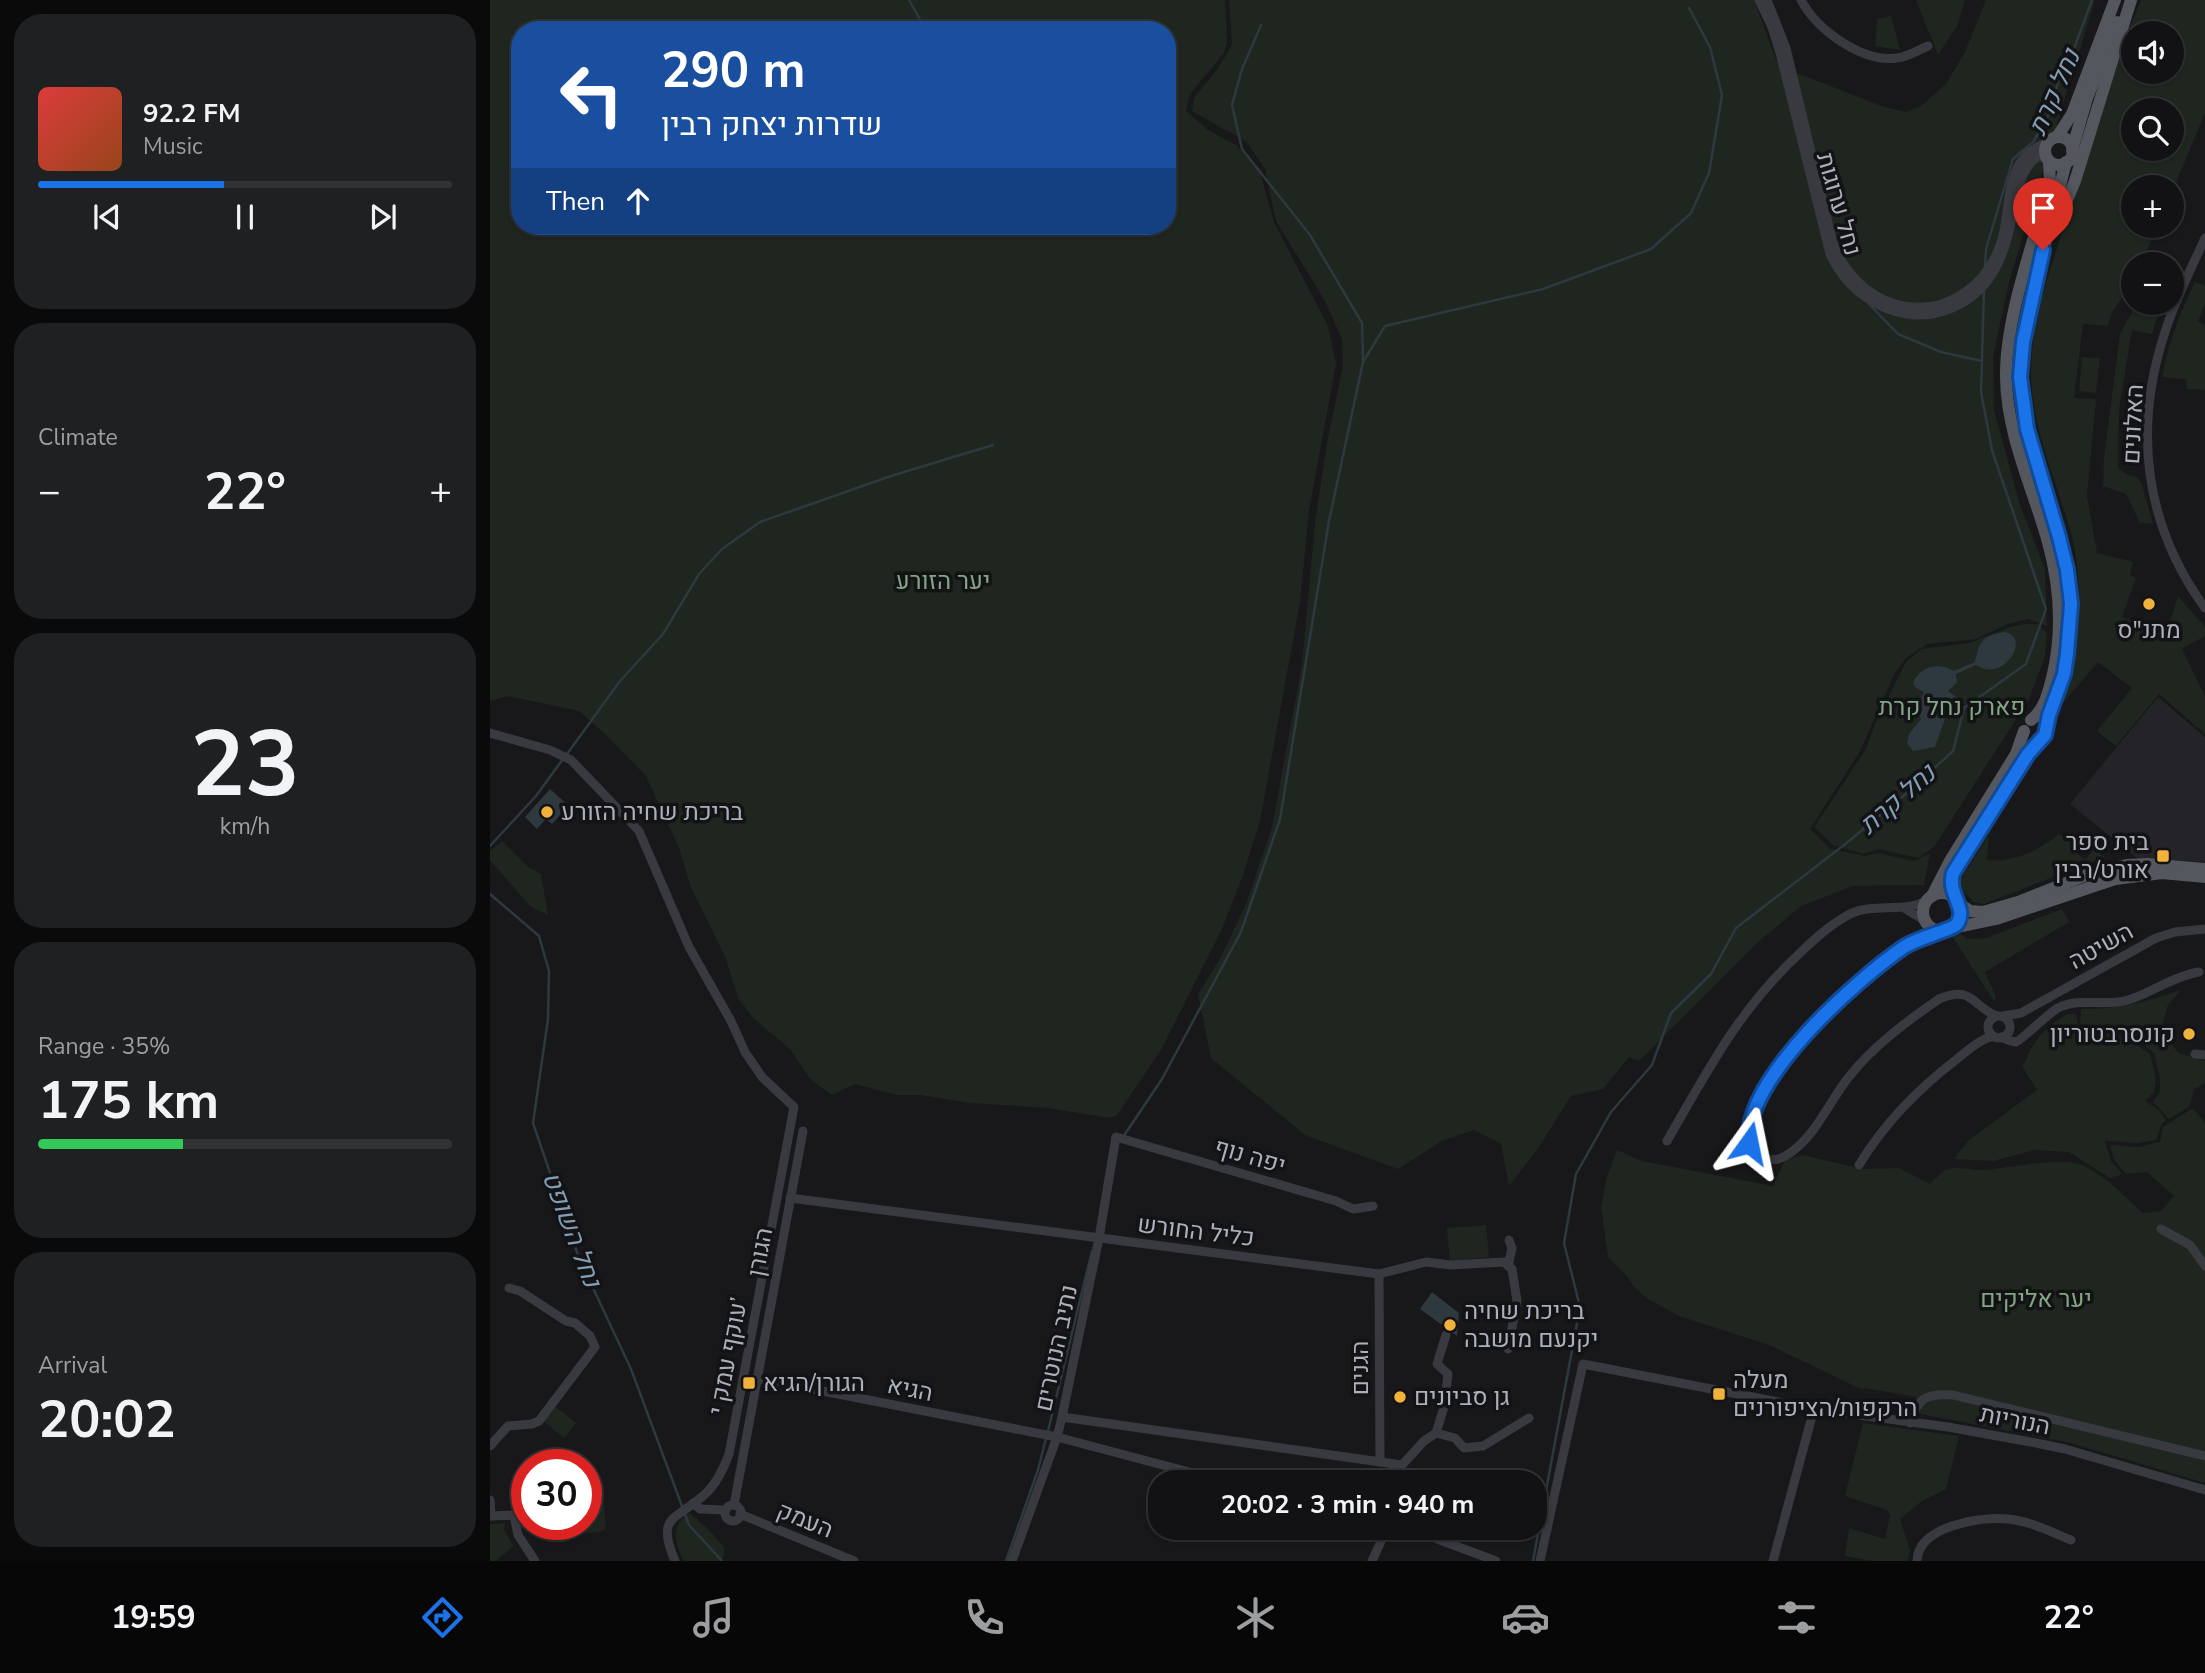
<!DOCTYPE html>
<html lang="en">
<head>
<meta charset="utf-8">
<style>
  :root { --surface:#121214; --page:#1f2022; --text:#f1f3f6; --muted:#9c9ea0; --line:#313234; --accent:#1a73e8 }
  body { margin:0; font-family:"Nunito Sans",Heebo,sans-serif; background:var(--page); color:var(--text); height:100vh; display:flex; flex-direction:column; font-size:26px; white-space:nowrap }
  * { box-sizing:border-box; margin:0 }
  p { font-size:23px; color:var(--muted) }
  .icon { flex:none; width:38px; height:38px; fill:none; stroke:currentColor; stroke-width:2; stroke-linecap:round; stroke-linejoin:round }
  .map { position:relative; flex:1; overflow:hidden }
  .drawer { display:flex; flex-direction:column; gap:14px; padding:14px; background:#0a0a0b; width:490px }
  .drawer>* { flex:none }
  .banner { position:absolute; left:21px; top:21px; width:665px; height:214px; border-radius:28px; box-shadow:0 2px 5px #0004,0 0 0 2px var(--line); background:#1a4fa0; color:#fff; overflow:hidden }
  .fabs { position:absolute; left:1631px; top:21px; display:grid; gap:14px }
  .fabs a { display:grid; place-items:center; width:63px; height:63px; border-radius:50%; background:var(--surface); box-shadow:0 2px 5px #0004,0 0 0 2px var(--line); font-size:35px }
  .speed { position:absolute; left:21px; top:1449px; display:flex; gap:14px; font-size:35px; font-weight:700; text-align:center }
  .speed>* { display:grid; place-content:center; width:91px; height:91px; border-radius:50%; background:var(--surface); box-shadow:0 2px 5px #0004,0 0 0 2px var(--line); line-height:1 }
  .speed .limit { border:10px solid #d22; background:#fff; color:#111 }
  .pin { position:absolute; display:grid; place-items:center; width:60px; height:60px; color:#fff; margin:-72px -30px; border-radius:50% 50% 50% 0; rotate:-45deg; box-shadow:0 0 7px #0007 }
  .pin .icon { rotate:45deg }
  .me { position:absolute; width:77px; margin:-38px; rotate:12deg; stroke-linejoin:round; filter:drop-shadow(0 0 5px #0008) }
  .turn { display:flex; align-items:center; gap:24px; height:147px; padding:0 35px; font-size:32px }
  .turn .icon { width:91px; height:91px; stroke-width:2.5 }
  .turn b { display:block; font-size:49px; line-height:60px }
  .then { display:flex; align-items:center; height:66px; padding:0 35px; background:#0003; gap:14px; font-size:26px }
  .big { font-size:52px; font-weight:700; line-height:1.1 }
  .drawer .card { flex:1; display:flex; flex-direction:column; justify-content:center; gap:10px; min-width:0; padding:0 24px; border-radius:28px; background:var(--page) }
  .drawer .dial { align-items:center; gap:0 }
  .dial b { font-size:91px; line-height:1 }
  .song { display:flex; align-items:center; gap:21px }
  .cover { width:84px; height:84px; border-radius:10px; background:linear-gradient(135deg,hsl(0 70% 55%),hsl(20 70% 35%)) }
  .played { height:7px; border-radius:4px; background:linear-gradient(90deg,var(--accent) 45%,var(--line) 45%) }
  .keys { display:flex; justify-content:space-around; direction:ltr }
  .heat { display:flex; justify-content:space-between; align-items:center; font-size:38px; direction:ltr }
  .charge { height:10px; border-radius:5px; background:linear-gradient(90deg,#34c759 35%,var(--line) 0) }
  .trip { position:absolute; left:658px; top:1470px; width:399px; height:70px; border-radius:28px; background:var(--surface); box-shadow:0 2px 5px #0004,0 0 0 2px var(--line); font-weight:700; line-height:70px; text-align:center }
  .menu { display:flex; height:112px; justify-content:space-around; align-items:center; background:#070708; color:var(--muted) }
  .menu .icon { width:49px; height:49px }
  .menu .on { color:var(--accent) }
  .menu b { font-size:32px; color:var(--text) }
  main { display:flex; flex:1; min-height:0 }
  .map>svg:first-child { display:block }
  .built { fill:#242428 }
  .green { fill:#1e261f; fill-rule:evenodd }
  .water { fill:#2e383f }
  .lines { fill:none; stroke-linecap:round; stroke-linejoin:round }
  .stream { stroke:#2e383f; stroke-width:2.5 }
  .minor { stroke:#393a40; stroke-width:9 }
  .major { stroke:#55575f; stroke-width:12 }
  .route-casing { stroke:#114b97; stroke-width:18 }
  .route { stroke:#1a73e8; stroke-width:12 }
  .poi-dot { fill:#f0b23b; stroke:#131316; stroke-width:2.5 }
  .labels { text-anchor:middle; stroke-width:7; stroke-linejoin:round; paint-order:stroke }
  .street-label { font-size:24px; fill:#abb0ba; stroke:#131316 }
  .park-label { font-size:24px; fill:#82a584; stroke:#131316 }
  .poi-label { font-size:24px; fill:#abb0ba; stroke:#131316; text-anchor:start }
  .water-label { font-size:26px; font-style:italic; fill:#839db4; stroke:#131316 }
</style>
</head>
<body>
<main>
<section class="drawer">
<div class="card">
<div class="song"><i class="cover"></i><div><b>92.2 FM</b><p>Music</p></div></div>
<div class="played"></div>
<div class="keys"><svg class="icon" aria-label="previous" viewBox="0 0 24 24"><path d="M18 5L8 12l10 7zM5 5v14"/></svg><svg class="icon" aria-label="pause" viewBox="0 0 24 24"><path d="M8 5v14M16 5v14"/></svg><svg class="icon" aria-label="next" viewBox="0 0 24 24"><path d="M6 5l10 7-10 7zM19 5v14"/></svg></div>
</div>
<div class="card"><p>Climate</p>
<div class="heat"><a>−</a><b class="big">22°</b><a>+</a></div>
</div>
<div class="card dial"><b>23</b><p>km/h</p></div>
<div class="card"><p>Range · 35%</p><b class="big">175 km</b><div class="charge"></div></div>
<div class="card"><p>Arrival</p><b class="big">20:02</b></div>
</section>
<div class="map">
<svg width="1715" height="1561" viewBox="0 0 1715 1561">
  <rect width="100%" height="100%" fill="#18181b"/>
  <!-- built -->
  <path class="built" d="M1668,697L1715,737V862L1647,858L1580,804Z"/>
  <!-- green -->
  <g class="green">
    <path d="M0,0H735L737,41L734,53L700,94L696,111L718,130L746,145L769,169L784,222L838,326L846,364L819,510L810,602L770,821L752,878L732,929L671,1050L627,1115L620,1118L558,1108L481,1103L430,1095H407L365,1084L342,1095L321,1080L300,1049L264,1019L248,998L236,959L200,885L189,848L156,776L113,732L89,711L18,696L0,701ZM30,30H677V226H30Z"/>
    <path d="M739,0H1264L1292,75L1310,74L1394,107L1416,112L1431,106L1456,84L1475,52L1496,0H1605L1519,282L1503,357L1504,410L1530,505L1555,569L1557,626L1538,619L1518,624L1486,639L1437,644L1415,659L1405,673L1369,753L1320,829L1341,849L1374,856L1388,853L1424,861L1440,853L1434,885L1363,886L1311,906L1267,943L1149,1061L1139,1057L1113,1089L1081,1096L1049,1147L1019,1186L1011,1144L984,1130L952,1141L908,1169L815,1135L721,1058L708,994L730,959L756,904L782,827L812,664L825,523L837,443L853,365L852,339L835,301L786,221L775,169L757,142L702,111L705,96L727,70L742,45Z"/>
    <path d="M1426,0H1475L1467,26L1448,55Z"/>
    <path d="M1651,0H1715V113L1682,192V187H1643V226H1668L1651,264H1643V282L1622,312L1618,326L1593,324L1584,398L1606,399L1597,496L1607,553L1643,562L1640,575L1646,578L1632,617L1676,633L1688,596L1715,627V636L1692,649L1715,696V734L1669,694L1626,746L1607,731L1642,688L1608,662L1568,709C1586,653 1596,599 1583,541C1569,484 1541,431 1541,371C1541,322 1559,273 1574,227C1592,168 1608,107 1630,49C1636,32 1645,17 1651,0ZM1643,33H1682V72H1643ZM1643,110H1682V149H1643Z"/>
    <path d="M1401,16L1410,50L1385,46L1387,19Z"/>
    <path d="M1705,282L1715,286V304L1708,321L1715,325V390L1697,389L1696,379L1672,377C1678,344 1690,313 1705,282Z"/>
    <path d="M1647,303H1662L1670,308L1662,334L1642,330L1629,410L1628,468L1636,474L1647,477L1652,485L1663,524L1650,523L1636,494L1613,486L1614,458L1630,334Z"/>
    <path d="M1592,357L1610,358L1606,393L1589,391Z"/>
    <path d="M1535,624H1548L1557,633L1555,656L1539,699L1444,847L1428,858L1389,849L1373,854L1343,845L1324,827L1376,749L1385,724L1416,662L1432,649L1479,643L1520,627Z"/>
    <path d="M1569,834L1587,847L1585,852L1595,860L1604,849L1615,857L1494,904L1484,902L1470,888V880L1499,835L1497,860C1525,862 1548,851 1569,834Z"/>
    <path d="M12,841L37,866L51,874L58,915L40,906L0,860V851Z"/>
    <path d="M1572,909L1579,922L1495,972L1506,997L1504,1001L1454,924L1478,939L1496,938Z"/>
    <path d="M1691,990L1678,1005L1670,1032L1689,1053L1715,1061V1083L1704,1089L1700,1106L1679,1119L1663,1102L1670,1092V1078L1664,1053L1648,1040L1625,1029L1603,1028L1590,1023L1591,1009C1631,1009 1654,1002 1691,990Z"/>
    <path d="M1577,1014H1586L1588,1025L1600,1033H1622L1647,1045L1660,1054L1666,1078L1664,1092L1655,1101L1669,1110L1676,1120L1672,1124L1666,1140L1648,1143L1615,1141L1621,1161L1632,1174L1620,1178L1579,1152L1545,1150L1503,1161L1464,1159L1479,1140L1547,1090L1532,1066C1538,1059 1538,1052 1543,1046C1551,1032 1564,1022 1577,1014Z"/>
    <path d="M1703,1108L1715,1123V1483L1581,1443L1431,1414L1425,1402L1427,1397L1374,1388L1373,1390L1279,1345L1189,1316L1158,1299L1145,1288L1134,1273L1118,1257L1111,1206L1117,1177L1127,1150L1152,1161L1283,1186L1295,1160L1313,1155L1372,1169L1409,1168L1440,1184C1444,1180 1450,1173 1456,1170C1467,1165 1482,1171 1493,1170C1520,1169 1570,1155 1594,1166C1616,1176 1635,1197 1653,1213L1671,1211L1684,1196L1657,1172L1636,1174L1624,1160L1620,1145L1649,1147L1670,1142L1673,1127Z"/>
    <path d="M996,1225L999,1257L960,1261L957,1228Z"/>
    <path d="M65,1406L86,1423L74,1438L53,1421Z"/>
    <path d="M1373,1423L1469,1436L1456,1489L1432,1501L1410,1519L1420,1550L1418,1561H1383L1355,1556L1359,1528L1395,1539L1400,1515L1397,1510L1355,1496Z"/>
    <path d="M96,1480L113,1493L116,1528L110,1532L85,1534L78,1528V1524H96Z"/>
    <path d="M199,1513L218,1529L234,1547L233,1561H194C185,1544 180,1525 199,1513Z"/>
    <path d="M15,1523L14,1529L23,1546L6,1561H0V1524Z"/>
  </g>
  <!-- water -->
  <g class="water">
    <path d="M1515,632C1542,638 1513,684 1486,665L1466,674L1467,682L1458,691L1468,698L1457,713L1445,747L1423,751L1417,743L1419,734L1431,719L1426,710L1434,692L1426,688L1423,683C1430,666 1449,662 1464,671L1485,662C1490,640 1492,636 1515,632Z"/>
    <path d="M60,789L79,806L62,824L56,819L47,829L35,817Z"/>
    <path d="M942,1292L969,1313L967,1336L930,1309Z"/>
  </g>
  <g class="lines">
    <!-- stream -->
    <g class="stream">
      <path d="M419,0L436,30"/>
      <path d="M771,25L752,69L742,105L752,149L820,235L872,323L873,360"/>
      <path d="M1495,268L1496,249L1523,159L1543,142L1557,119L1571,72L1582,54L1602,0"/>
      <path d="M1377,302L1408,334L1451,352L1492,361"/>
      <path d="M77,754L130,681L173,634L209,574L232,549L270,522L401,476L503,445"/>
      <path d="M0,846L46,796L73,759"/>
      <path d="M0,894L49,936L59,971L58,1019L43,1123L89,1258L141,1369L199,1525L232,1561"/>
      <path d="M633,1137L672,1079L751,932L790,819L839,521L873,362L895,326L1053,289L1161,249L1201,213L1219,173L1232,95L1220,47L1199,8"/>
      <path d="M558,1431L602,1251"/>
      <path d="M516,1561L548,1470L556,1438"/>
      <path d="M1043,1561L1090,1307L1074,1243L1086,1174L1121,1112L1162,1065L1181,1013L1221,974L1246,928L1354,845L1417,793L1463,751L1474,708L1536,664L1556,609L1502,450L1491,392L1494,289"/>
    </g>
    <!-- minor -->
    <g class="minor">
      <path d="M1269,0L1282,27L1290,53L1340,254C1349,273 1360,287 1377,298C1399,313 1428,320 1454,311C1542,282 1509,173 1550,156L1557,159"/>
      <path d="M1277,0L1296,48L1343,243C1354,271 1375,295 1405,304C1456,318 1501,284 1513,235C1519,212 1517,183 1530,163C1537,151 1548,147 1559,141"/>
      <path d="M1311,0C1326,29 1372,63 1407,58C1418,57 1428,50 1438,46"/>
      <path d="M1715,238C1701,269 1685,300 1675,332C1643,429 1654,524 1715,608"/>
      <path d="M0,733L60,750L81,760L149,831L199,947L241,1021L255,1052L272,1077L304,1107L239,1454C233,1470 226,1485 213,1496C184,1521 166,1516 185,1561"/>
      <path d="M1414,908L1434,920"/>
      <path d="M1448,931C1419,942 1396,959 1372,979C1348,998 1218,1129 1270,1157C1283,1163 1293,1159 1304,1150C1327,1132 1340,1101 1358,1078C1382,1047 1417,1021 1449,999C1484,985 1481,1006 1507,1016"/>
      <path d="M1513,1016L1531,1013L1666,938L1685,932L1715,929"/>
      <circle cx="1509" cy="1027" r="11"/>
      <path d="M1511,1037C1516,1039 1521,1042 1526,1042C1531,1041 1557,1014 1568,1008C1588,998 1607,1005 1628,1002C1653,999 1679,977 1709,972"/>
      <path d="M1705,1054L1715,1055"/>
      <path d="M1177,1141C1217,1072 1249,1009 1309,954C1324,939 1341,924 1360,914C1385,902 1414,914 1437,900"/>
      <path d="M1369,1165C1395,1122 1428,1089 1467,1059C1478,1050 1490,1039 1504,1036"/>
      <path d="M300,1198L889,1274L936,1262L961,1265L1014,1262L1022,1269L1027,1301L1018,1349"/>
      <path d="M1671,1229L1700,1245L1715,1266"/>
      <path d="M1018,1266L1022,1248L1019,1240"/>
      <path d="M889,1274L890,1462"/>
      <path d="M266,1378L567,1437L737,1482"/>
      <path d="M572,1417L912,1465L908,1482"/>
      <path d="M1420,1423C1428,1397 1437,1393 1463,1395L1715,1456"/>
      <path d="M946,1433L954,1407L958,1374L947,1364L956,1335"/>
      <path d="M0,1446L18,1426L42,1424L49,1421L105,1347L100,1336L85,1323L76,1321L30,1291L19,1288"/>
      <path d="M912,1465L934,1441L946,1433L965,1438L974,1448L993,1446L1039,1418"/>
      <path d="M0,1500L1,1516"/>
      <path d="M203,1503L210,1509L235,1510"/>
      <path d="M244,1505L313,1131"/>
      <circle cx="243" cy="1513" r="8"/>
      <path d="M250,1514L364,1561"/>
      <path d="M0,1516L24,1515L28,1535L45,1561"/>
      <path d="M918,1528L1006,1561"/>
      <path d="M522,1561L567,1437L572,1417L609,1238L626,1137L846,1201L863,1209L883,1206"/>
      <path d="M882,1561L897,1528"/>
      <path d="M1050,1561L1093,1364L1324,1409L1458,1427L1546,1443L1575,1449L1715,1490"/>
      <path d="M1283,1561L1324,1409"/>
      <path d="M1427,1561C1428,1526 1491,1516 1518,1519C1540,1521 1561,1532 1581,1540"/>
    </g>
    <!-- major -->
    <g class="major">
      <path d="M1567,137L1582,114L1625,0"/>
      <circle cx="1569" cy="151" r="14"/>
      <path d="M1582,150L1597,98L1627,22"/>
      <path d="M1566,226L1585,181L1641,0"/>
      <path d="M1541,720C1554,710 1558,694 1562,678C1573,634 1570,586 1558,542C1543,488 1517,436 1516,378C1515,317 1544,242 1560,183L1559,161"/>
      <path d="M1556,727L1574,674L1580,635L1581,604L1574,553L1537,429L1531,392V359L1549,268L1576,162"/>
      <circle cx="1452" cy="912" r="19"/>
      <path d="M1442,896L1460,861L1526,754L1534,731"/>
      <path d="M1466,899L1461,887L1463,873L1538,754L1549,741"/>
      <path d="M1468,903L1480,911L1493,912L1528,902L1604,872L1638,865L1657,864L1715,869"/>
      <path d="M1463,928L1506,919L1625,879L1672,873L1715,877"/>
    </g>
  </g>
  <g class="lines">
    <defs>
      <path id="route" d="M1259,1143C1253,1080 1366,980 1414,947C1427,938 1462,930 1467,924C1478,908 1457,895 1463,873L1538,754L1555,735L1559,715L1574,674L1577,654L1581,604L1577,570L1569,537L1537,429L1530,377L1533,342L1553,250"/>
    </defs>
    <!-- route casing -->
    <use href="#route" class="route-casing"/>
    <!-- route -->
    <use href="#route" class="route"/>
  </g>
  <!-- markers -->
  <g class="poi-dot">
    <circle cx="1659" cy="604" r="7"/>
    <circle cx="57" cy="812" r="7"/>
    <rect x="1666" y="849" width="14" height="14" rx="3.5"/>
    <circle cx="1699" cy="1034" r="7"/>
    <circle cx="960" cy="1325" r="7"/>
    <rect x="252" y="1376" width="14" height="14" rx="3.5"/>
    <rect x="1222" y="1387" width="14" height="14" rx="3.5"/>
    <circle cx="910" cy="1397" r="7"/>
  </g>
  <g class="labels">
    <!-- street labels -->
    <g class="street-label">
      <text transform="translate(1349 204) rotate(74)" y="8">נחל ערוגות</text>
      <text transform="translate(1643 424) rotate(-87)" y="8">האלונים</text>
      <text transform="translate(1611 946) rotate(-29)" y="8">השיטה</text>
      <text transform="translate(760 1156) rotate(16)" y="8">יפה נוף</text>
      <text transform="translate(706 1231) rotate(7)" y="8">כליל החורש</text>
      <text transform="translate(270 1252) rotate(-79)" y="8">הגורן</text>
      <text transform="translate(566 1348) rotate(-78)" y="8">נתיב הנוטרים</text>
      <text transform="translate(238 1356) rotate(-79)" y="8">עוקף עמק י’</text>
      <text transform="translate(870 1368) rotate(-90)" y="8">הגנים</text>
      <text transform="translate(420 1389) rotate(11)" y="8">הגיא</text>
      <text transform="translate(1525 1420) rotate(11)" y="8">הנוריות</text>
      <text transform="translate(315 1520) rotate(22)" y="8">העמק</text>
    </g>
    <!-- park labels -->
    <g class="park-label">
      <text x="453" y="589">יער הזורע</text>
      <text x="1462" y="715">פארק נחל קרת</text>
      <text x="1546" y="1307">יער אליקים</text>
    </g>
    <!-- poi labels -->
    <g class="poi-label">
      <text x="1659" y="638" text-anchor="middle">מתנ"ס</text>
      <text x="71" y="820">בריכת שחיה הזורע</text>
      <text x="1659" y="850" text-anchor="end">בית ספר<tspan x="1659" dy="28">אורט/רבין</tspan></text>
      <text x="1685" y="1042" text-anchor="end">קונסרבטוריון</text>
      <text x="974" y="1319">בריכת שחיה<tspan x="974" dy="28">יקנעם מושבה</tspan></text>
      <text x="1243" y="1388">מעלה<tspan x="1243" dy="28">הרקפות/הציפורנים</tspan></text>
      <text x="273" y="1391">הגורן/הגיא</text>
      <text x="924" y="1405">גן סביונים</text>
    </g>
    <!-- water labels -->
    <g class="water-label">
      <text transform="translate(1564 92) rotate(-66)" y="9">נחל קרת</text>
      <text transform="translate(1407 799) rotate(-41)" y="9">נחל קרת</text>
      <text transform="translate(82 1229) rotate(69)" y="9">נחל השופט</text>
    </g>
  </g>
</svg>
<div class="fabs">
<a><svg class="icon" aria-label="sound" viewBox="0 0 24 24"><path d="M4 9h4l5-4v14l-5-4H4zM17 9q2 3 0 6"/></svg></a>
<a><svg class="icon" aria-label="search" viewBox="0 0 24 24"><circle cx="10" cy="10" r="6"/><path d="M15 15l6 6"/></svg></a>
<a>+</a>
<a>−</a>
</div>
<div class="speed"><div class="limit">30</div></div>
<div class="pin" style="left:1553px;top:250px;background:#d93025"><svg class="icon" aria-label="arrive" viewBox="0 0 24 24"><path d="M6 21V4h12l-3 4 3 4H6"/></svg></div>
<svg class="me" style="left:1259px;top:1143px" viewBox="-20 -20 40 40"><path d="M0-17L14 15 0 8-14 15z" fill="#1a73e8" stroke="#fff" stroke-width="4"/></svg>
<div class="trip">20:02 · 3 min · 940 m</div>
<div class="banner">
<div class="turn"><svg class="icon" aria-label="left" viewBox="0 0 24 24"><path d="M17 20v-9H6M10 6l-5 5 5 5"/></svg><div><b>290 m</b>שדרות יצחק רבין</div></div>
<div class="then">Then<svg class="icon" aria-label="ahead" viewBox="0 0 24 24"><path d="M12 20V5M6 11l6-6 6 6"/></svg></div>
</div>
</div>
</main>
<nav class="menu">
<b>19:59</b>
<svg class="icon on" aria-label="directions" viewBox="0 0 24 24"><path d="M12 3l9 9-9 9-9-9zM9 14v-3h6M13 9l2 2-2 2"/></svg>
<svg class="icon" aria-label="music" viewBox="0 0 24 24"><path d="M9 18V5l10-2v13"/><circle cx="6" cy="18" r="3"/><circle cx="16" cy="16" r="3"/></svg>
<svg class="icon" aria-label="phone" viewBox="0 0 24 24"><path d="M5 4h4l2 5-3 2q2 4 5 5l2-3 5 2v4C11 20 4 13 5 4z"/></svg>
<svg class="icon" aria-label="climate" viewBox="0 0 24 24"><path d="M12 3v18M4 7l16 10M4 17L20 7"/></svg>
<svg class="icon" aria-label="car" viewBox="0 0 24 24"><path d="M5 17H2v-5l4-1 3-4h7l3 4 3 1v5h-3M9 17h6M6 11h13"/><circle cx="7" cy="17" r="2"/><circle cx="17" cy="17" r="2"/></svg>
<svg class="icon" aria-label="filters" viewBox="0 0 24 24"><path d="M4 7h16M4 17h16"/><circle cx="9" cy="7" r="2"/><circle cx="15" cy="17" r="2"/></svg>
<b>22°</b>
</nav>
</body>
</html>
